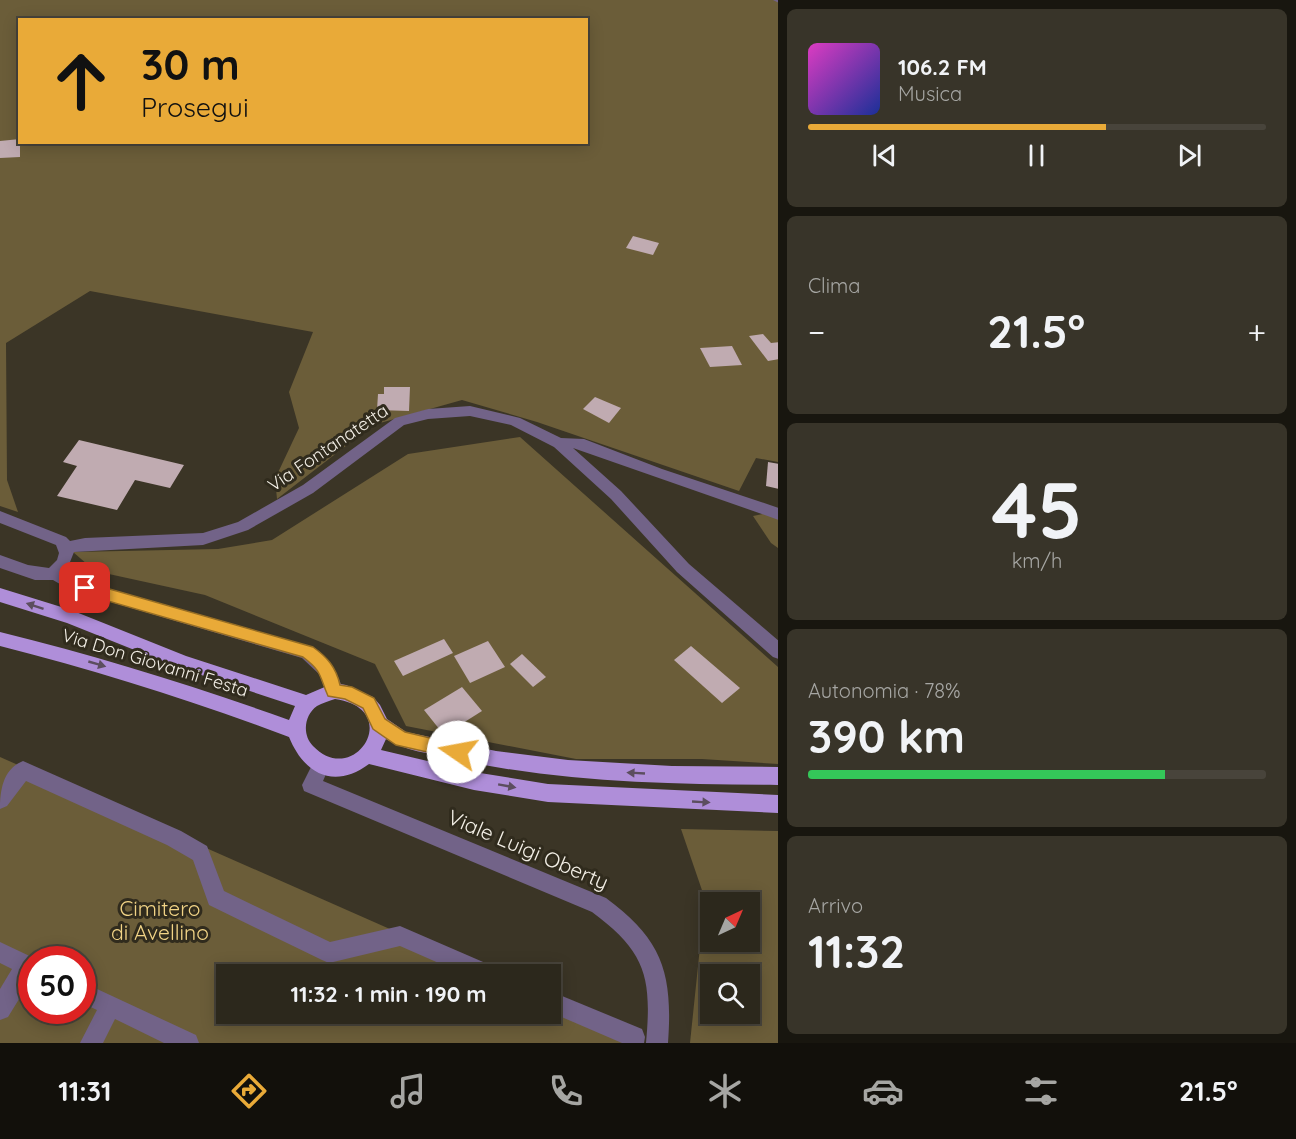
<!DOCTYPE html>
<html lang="it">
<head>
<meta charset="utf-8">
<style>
  :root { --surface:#2c281c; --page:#383429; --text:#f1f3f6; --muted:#a6a6a3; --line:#48443b; --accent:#e9aa38 }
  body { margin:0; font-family:Quicksand,sans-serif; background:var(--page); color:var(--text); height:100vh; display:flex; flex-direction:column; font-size:22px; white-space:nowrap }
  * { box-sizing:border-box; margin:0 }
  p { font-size:20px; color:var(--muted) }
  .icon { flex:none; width:33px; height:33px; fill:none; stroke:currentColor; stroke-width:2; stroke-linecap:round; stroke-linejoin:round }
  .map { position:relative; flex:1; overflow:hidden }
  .drawer { display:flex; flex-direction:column; gap:9px; padding:9px; background:#18160f; width:518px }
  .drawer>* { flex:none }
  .banner { position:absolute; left:18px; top:18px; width:570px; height:126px; border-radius:0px; box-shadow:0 3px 15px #0003,0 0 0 2px var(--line); background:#e9aa38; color:#111; overflow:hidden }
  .needle { width:39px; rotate:44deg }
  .tools { position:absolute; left:700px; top:892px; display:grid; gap:12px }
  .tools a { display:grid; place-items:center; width:60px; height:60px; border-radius:0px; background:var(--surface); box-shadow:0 3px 15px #0003,0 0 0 2px var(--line); font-size:30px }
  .speed { position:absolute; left:18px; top:946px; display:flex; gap:12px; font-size:30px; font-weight:700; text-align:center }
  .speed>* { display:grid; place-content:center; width:78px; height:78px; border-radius:50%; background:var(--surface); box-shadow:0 3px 15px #0003,0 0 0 2px var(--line); line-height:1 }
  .speed .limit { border:9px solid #d22; background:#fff; color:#111 }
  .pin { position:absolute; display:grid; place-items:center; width:51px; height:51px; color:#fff; margin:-26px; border-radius:12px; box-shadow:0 3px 9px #0006 }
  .me { position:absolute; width:66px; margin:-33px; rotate:282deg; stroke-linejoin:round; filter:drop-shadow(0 0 4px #0008) }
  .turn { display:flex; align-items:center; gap:21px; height:126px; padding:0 24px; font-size:27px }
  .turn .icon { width:78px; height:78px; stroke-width:2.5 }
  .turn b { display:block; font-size:42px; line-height:51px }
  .big { font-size:45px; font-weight:700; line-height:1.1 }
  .drawer .card { flex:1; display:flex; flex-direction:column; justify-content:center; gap:9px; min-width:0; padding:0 21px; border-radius:9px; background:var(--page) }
  .drawer .dial { align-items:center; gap:0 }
  .dial b { font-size:78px; line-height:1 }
  .song { display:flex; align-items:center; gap:18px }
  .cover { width:72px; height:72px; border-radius:9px; background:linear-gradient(135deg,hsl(310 70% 55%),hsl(230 70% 35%)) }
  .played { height:6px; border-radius:3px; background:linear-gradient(90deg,var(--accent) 65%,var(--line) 65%) }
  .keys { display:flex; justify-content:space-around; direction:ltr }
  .heat { display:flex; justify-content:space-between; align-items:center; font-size:33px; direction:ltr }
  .charge { height:9px; border-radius:4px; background:linear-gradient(90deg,#34c759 78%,var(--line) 0) }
  .trip { position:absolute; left:216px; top:964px; width:345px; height:60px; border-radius:0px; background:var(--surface); box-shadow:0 3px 15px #0003,0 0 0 2px var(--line); font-weight:700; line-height:60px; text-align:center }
  .dock { display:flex; height:96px; justify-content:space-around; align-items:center; background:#12100b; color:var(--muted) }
  .dock .icon { width:42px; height:42px }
  .dock .current { color:var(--accent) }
  .dock b { font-size:27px; color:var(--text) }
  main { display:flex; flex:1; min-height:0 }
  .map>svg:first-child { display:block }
  .green { fill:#6b5d39; fill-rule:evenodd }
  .building { fill:#c0abb1 }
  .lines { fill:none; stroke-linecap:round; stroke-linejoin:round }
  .minor { fill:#726388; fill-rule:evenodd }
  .major { fill:#af8ed9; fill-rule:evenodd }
  .oneway { fill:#5c4e5f }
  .route { fill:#e9aa38; stroke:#976e24; stroke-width:1.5 }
  .labels { text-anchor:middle; stroke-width:6; stroke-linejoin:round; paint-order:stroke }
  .street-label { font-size:18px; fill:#f3efe6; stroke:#302b1d }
  .near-street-label { font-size:21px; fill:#f3efe6; stroke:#302b1d }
  .near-park-label { font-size:21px; fill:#f2d486; stroke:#302b1d }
</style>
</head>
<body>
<main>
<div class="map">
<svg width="779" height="1043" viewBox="0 0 779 1043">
  <rect width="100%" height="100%" fill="#3b3526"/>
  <!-- green -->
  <g class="green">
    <path d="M0,0H778V462L756,458L739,491L537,422L462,400L373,425L277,499L275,479L299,428L289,392L313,332L90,291L6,343L7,480L18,512L0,506ZM20,20H586V142H20Z"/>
    <path d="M520,437L778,667V764L702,759H576L406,726L375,664L205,595L95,571L73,552L218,549L272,540L408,454Z"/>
    <path d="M767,513L778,517V548L771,543L753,516Z"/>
    <path d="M0,757L494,975H226V1014H550L551,1000L644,1043H0ZM32,960H82V1011H32Z"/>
    <path d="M681,829L778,831V1043H690L705,899ZM711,903H750V942H711ZM711,975H750V1014H711Z"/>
  </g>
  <!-- building -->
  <g class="building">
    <path d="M20,139V157L0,158V141Z"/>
    <path d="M633,236L659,243L653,255L626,248Z"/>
    <path d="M763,334L771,343L779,342V359L768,361L749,336Z"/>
    <path d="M732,346L742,365L710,367L700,348Z"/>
    <path d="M384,387H410L409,411L377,410L378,394H384Z"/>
    <path d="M595,397L621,408L609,423L583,409Z"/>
    <path d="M79,440L184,465L170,488L135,480L117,510L57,496L77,466L63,462Z"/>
    <path d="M768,462L779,464V489L766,486Z"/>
    <path d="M444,639L453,653L403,676L394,661Z"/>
    <path d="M488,641L505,667L470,683L454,656Z"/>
    <path d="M691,646L740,688L722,703L674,660Z"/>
    <path d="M522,654L546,677L533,687L510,664Z"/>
    <path d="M462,687L482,711L444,735L424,710Z"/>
  </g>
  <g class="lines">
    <!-- minor -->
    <g class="minor">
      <path d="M773,0H779V3Z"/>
      <path d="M470,406L520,418L561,438L584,439L662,469L779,508V520L573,448L621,491L689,564L779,641V659L773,657L677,572L611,499L554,447L511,425L470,416L428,419L404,425L313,493L248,530L203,545L74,552L66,572L75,579L313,647C329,658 338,672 343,691L340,696L334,699L328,696L319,674L302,658L70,590L53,580H35L0,568V555L28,565L49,568L57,560L59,553L56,545L0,523V511L66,537L70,541L85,538L203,533L238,522L303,485L395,418L428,409Z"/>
      <path d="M321,756L327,759L330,765L323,781L606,898C663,940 673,974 668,1043H646C652,977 646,952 592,912L304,791L302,785L315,759Z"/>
      <path d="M23,761L181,831L207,846L224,891L330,942L400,926L497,968L501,975H466L400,946L329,963L322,960L209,905L193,860L167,845L26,781L7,806L0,809C0,790 3,769 23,761Z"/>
      <path d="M0,942L38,960H32V978L8,1017L0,1020V989L12,969L0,963Z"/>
      <path d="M82,982L196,1035L199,1043H164L115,1019L103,1043H80L97,1010L82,1003Z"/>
      <path d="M550,991L642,1029L645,1037L644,1043H622L550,1012Z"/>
    </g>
    <!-- major -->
    <path class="major" d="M0,588L71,610L186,656L306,695L334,683L346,685L373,697L380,705L387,719L406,732L496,751L568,760L672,766L779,767V785C669,784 559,783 451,758C429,753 405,751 386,739L381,750L474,772L548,784L779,795V813L548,802L474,790L369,764C334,790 304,774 289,737C194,701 98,671 0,646V632C98,656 194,686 289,720L295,706L177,667L67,623L0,602ZM335,699C405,709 354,789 313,746C302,735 304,715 317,706C322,703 329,701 335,699Z"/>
  </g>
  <!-- one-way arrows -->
  <defs><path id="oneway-solid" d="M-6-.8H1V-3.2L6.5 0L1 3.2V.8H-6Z" transform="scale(1.5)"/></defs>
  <g class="oneway">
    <use href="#oneway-solid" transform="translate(35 606) rotate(-162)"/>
    <use href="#oneway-solid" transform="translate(97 664) rotate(16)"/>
    <use href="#oneway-solid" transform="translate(636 773) rotate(-177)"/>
    <use href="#oneway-solid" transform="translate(507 786) rotate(10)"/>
    <use href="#oneway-solid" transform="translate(701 802) rotate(3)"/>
  </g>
  <!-- route -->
  <path class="route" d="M85,582L313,647C327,657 336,667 340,685L352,687L374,698L385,719L405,732L464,746L466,752L464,757L458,759L396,745L373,729L363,708L345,699L328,696C319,676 323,672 303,657L80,593L78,588L80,584Z"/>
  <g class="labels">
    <!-- street labels -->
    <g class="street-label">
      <text transform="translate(328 448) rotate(-34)" y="6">Via Fontanatetta</text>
      <text transform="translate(155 663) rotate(17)" y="6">Via Don Giovanni Festa</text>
    </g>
    <!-- near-street labels -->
    <g class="near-street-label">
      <text transform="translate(528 850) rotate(23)" y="7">Viale Luigi Oberty</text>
    </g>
    <!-- near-park labels -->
    <g class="near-park-label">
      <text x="160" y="916">Cimitero<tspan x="160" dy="24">di Avellino</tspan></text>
    </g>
  </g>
</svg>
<div class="tools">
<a><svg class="needle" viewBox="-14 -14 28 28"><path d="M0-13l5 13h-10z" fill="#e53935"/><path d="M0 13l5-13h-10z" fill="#a6a6a3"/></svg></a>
<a><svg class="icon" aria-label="search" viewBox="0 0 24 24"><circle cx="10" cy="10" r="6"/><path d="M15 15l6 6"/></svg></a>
</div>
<div class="speed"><div class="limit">50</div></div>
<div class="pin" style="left:85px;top:588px;background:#d93025"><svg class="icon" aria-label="arrive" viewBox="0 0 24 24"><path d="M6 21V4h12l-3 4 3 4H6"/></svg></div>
<svg class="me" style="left:458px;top:752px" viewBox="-20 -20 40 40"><circle r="19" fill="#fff"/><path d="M0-13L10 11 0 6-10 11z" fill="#e9aa38"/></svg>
<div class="trip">11:32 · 1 min · 190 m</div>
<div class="banner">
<div class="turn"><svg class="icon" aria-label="ahead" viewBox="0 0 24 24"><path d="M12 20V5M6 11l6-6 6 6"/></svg><div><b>30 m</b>Prosegui</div></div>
</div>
</div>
<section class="drawer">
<div class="card">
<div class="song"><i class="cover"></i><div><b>106.2 FM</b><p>Musica</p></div></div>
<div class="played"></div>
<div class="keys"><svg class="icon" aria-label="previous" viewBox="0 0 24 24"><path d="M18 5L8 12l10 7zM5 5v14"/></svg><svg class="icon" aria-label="pause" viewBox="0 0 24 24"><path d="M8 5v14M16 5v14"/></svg><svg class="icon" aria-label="next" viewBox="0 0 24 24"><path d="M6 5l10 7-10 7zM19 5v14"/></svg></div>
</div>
<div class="card"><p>Clima</p>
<div class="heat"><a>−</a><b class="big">21.5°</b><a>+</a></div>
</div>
<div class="card dial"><b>45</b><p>km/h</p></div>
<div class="card"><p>Autonomia · 78%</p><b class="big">390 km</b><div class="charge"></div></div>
<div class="card"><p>Arrivo</p><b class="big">11:32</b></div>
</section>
</main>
<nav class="dock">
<b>11:31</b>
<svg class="icon current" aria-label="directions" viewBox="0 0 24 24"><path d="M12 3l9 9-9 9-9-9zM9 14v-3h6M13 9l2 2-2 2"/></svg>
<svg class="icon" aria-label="music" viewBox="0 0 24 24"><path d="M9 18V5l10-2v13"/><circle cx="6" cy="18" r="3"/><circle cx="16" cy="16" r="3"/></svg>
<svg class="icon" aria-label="phone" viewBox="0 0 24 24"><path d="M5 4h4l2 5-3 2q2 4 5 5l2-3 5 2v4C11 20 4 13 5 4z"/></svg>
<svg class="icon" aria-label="climate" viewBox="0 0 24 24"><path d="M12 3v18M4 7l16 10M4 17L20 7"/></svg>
<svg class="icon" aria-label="car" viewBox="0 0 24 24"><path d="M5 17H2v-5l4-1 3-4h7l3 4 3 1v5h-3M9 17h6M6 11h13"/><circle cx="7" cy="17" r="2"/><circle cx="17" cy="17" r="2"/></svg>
<svg class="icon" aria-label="filters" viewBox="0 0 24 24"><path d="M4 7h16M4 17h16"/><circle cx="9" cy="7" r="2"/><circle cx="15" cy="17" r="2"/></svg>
<b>21.5°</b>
</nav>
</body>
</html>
